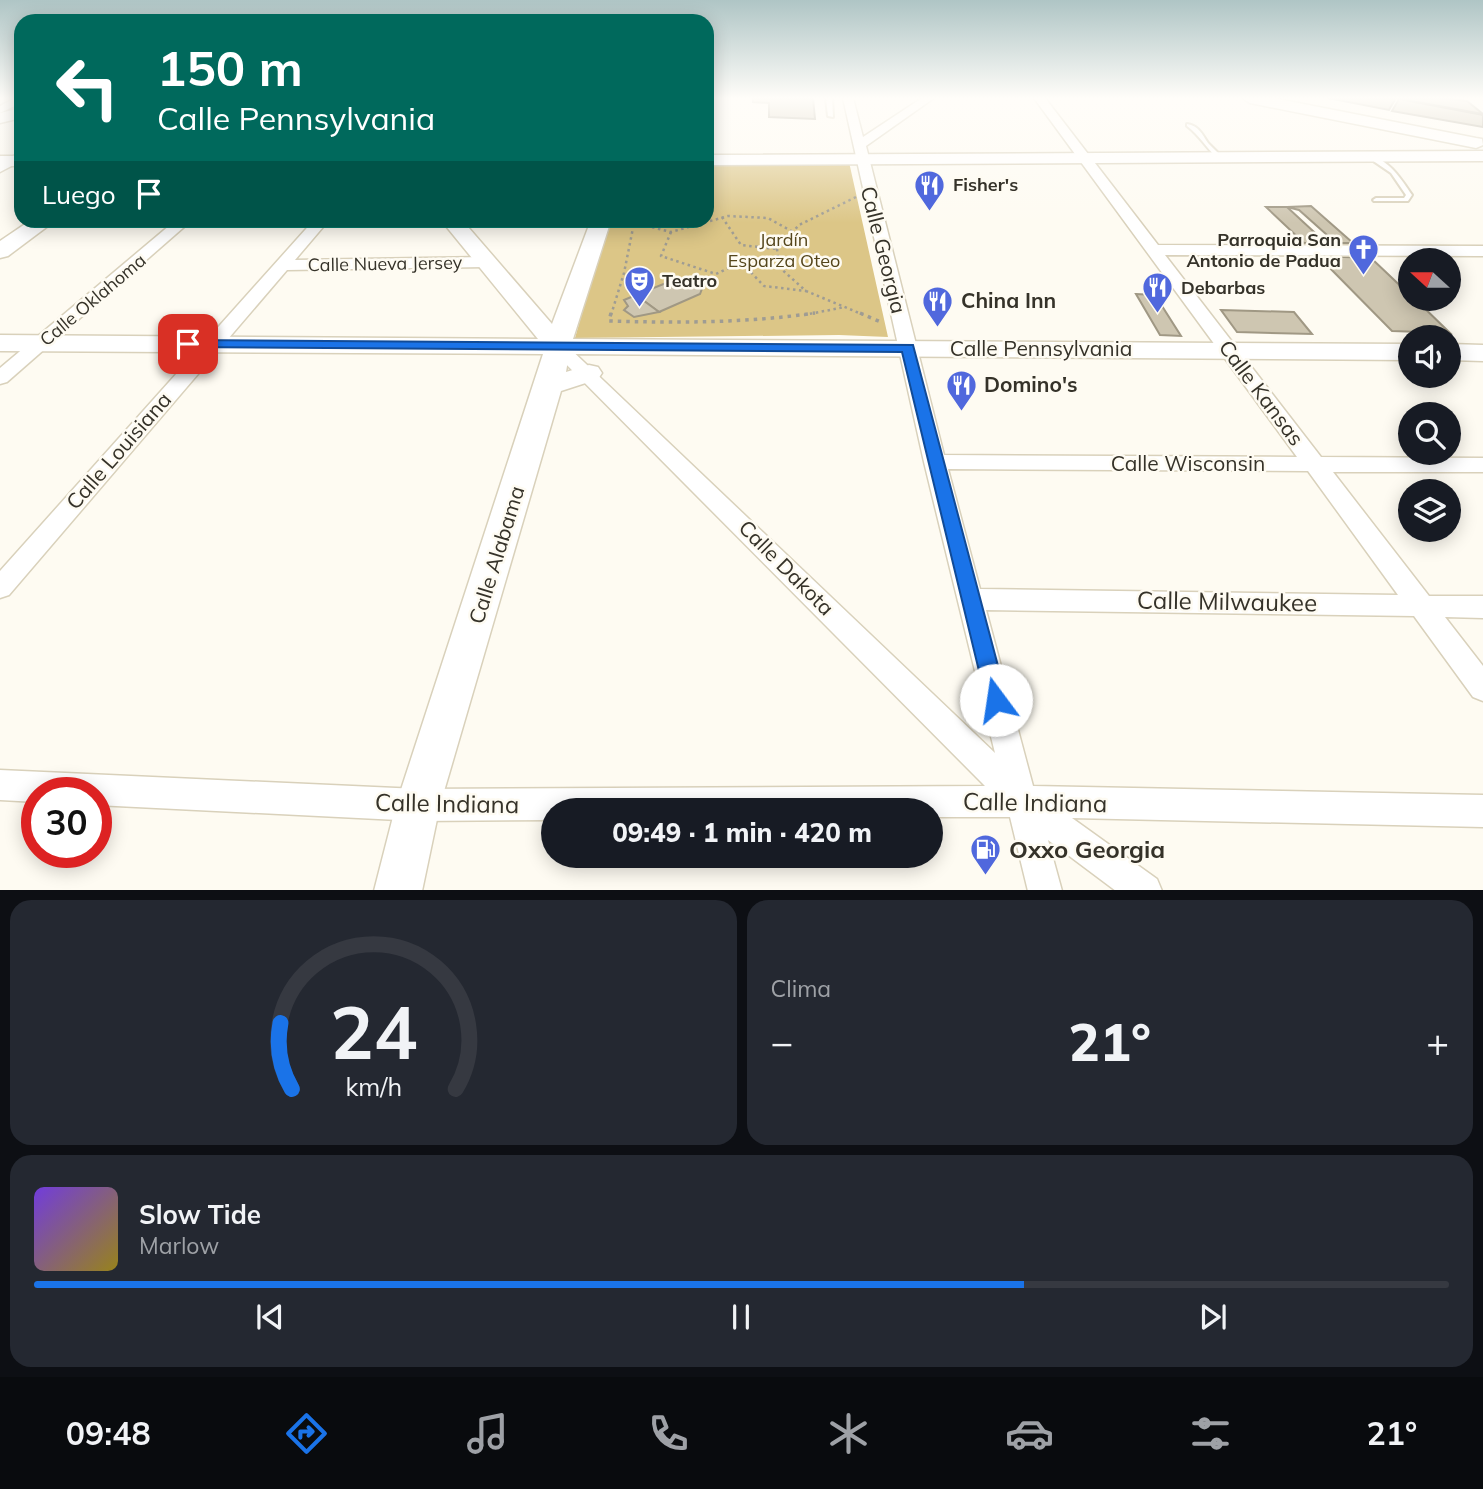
<!DOCTYPE html>
<html lang="es">
<head>
<meta charset="utf-8">
<style>
  :root { --surface:#171b24; --page:#242831; --text:#f1f3f6; --muted:#9ea1a6; --line:#363941; --accent:#1a73e8 }
  body { margin:0; font-family:Mulish,sans-serif; background:var(--page); color:var(--text); height:100vh; display:flex; flex-direction:column; font-size:26px; white-space:nowrap }
  * { box-sizing:border-box; margin:0 }
  p { font-size:23px; color:var(--muted) }
  .icon { flex:none; width:38px; height:38px; fill:none; stroke:currentColor; stroke-width:2; stroke-linecap:round; stroke-linejoin:round }
  .map { position:relative; height:890px; overflow:hidden }
  .sheet { display:flex; flex-direction:column; gap:10px; padding:10px; background:#0d0f14; flex:1 }
  .sheet>* { flex:none }
  .guide { position:absolute; left:14px; top:14px; width:700px; height:214px; border-radius:21px; box-shadow:0 4px 18px #0003; background:#00695c; color:#fff; overflow:hidden }
  .needle { width:46px; rotate:291deg }
  .tools { position:absolute; left:1398px; top:248px; display:grid; gap:14px }
  .tools a { display:grid; place-items:center; width:63px; height:63px; border-radius:50%; background:var(--surface); box-shadow:0 4px 18px #0003; font-size:35px }
  .speed { position:absolute; left:21px; top:777px; display:flex; gap:14px; font-size:35px; font-weight:700; text-align:center }
  .speed>* { display:grid; place-content:center; width:91px; height:91px; border-radius:50%; background:var(--surface); box-shadow:0 4px 18px #0003; line-height:1 }
  .speed .limit { border:10px solid #d22; background:#fff; color:#111 }
  .pin { position:absolute; display:grid; place-items:center; width:60px; height:60px; color:#fff; margin:-30px; border-radius:14px; box-shadow:0 4px 10px #0006 }
  .me { position:absolute; width:77px; margin:-38px; rotate:346deg; stroke-linejoin:round; filter:drop-shadow(0 0 5px #0008) }
  .turn { display:flex; align-items:center; gap:24px; height:147px; padding:0 28px; font-size:32px }
  .turn .icon { width:91px; height:91px; stroke-width:2.5 }
  .turn b { display:block; font-size:49px; line-height:60px }
  .then { display:flex; align-items:center; height:66px; padding:0 28px; background:#0003; gap:14px; font-size:26px }
  .big { font-size:52px; font-weight:800; line-height:1.1 }
  .sheet .card { flex:1; display:flex; flex-direction:column; justify-content:center; gap:10px; min-width:0; padding:0 24px; border-radius:21px; background:var(--page) }
  .sheet .dial { align-items:center; gap:0 }
  .dial svg { height:182px; overflow:visible; fill:none; stroke:var(--line); stroke-width:7; stroke-linecap:round; text-anchor:middle }
  .dial text { fill:var(--text); stroke:none }
  .song { display:flex; align-items:center; gap:21px }
  .cover { width:84px; height:84px; border-radius:10px; background:linear-gradient(135deg,hsl(260 70% 55%),hsl(50 70% 35%)) }
  .played { height:7px; border-radius:4px; background:linear-gradient(90deg,var(--accent) 70%,var(--line) 70%) }
  .keys { display:flex; justify-content:space-around; direction:ltr }
  .heat { display:flex; justify-content:space-between; align-items:center; font-size:38px; direction:ltr }
  .sheet .tiles { flex:1; display:grid; gap:10px; grid-template-columns:1fr 1fr }
  .card:last-child { grid-column:span 2 }
  .trip { position:absolute; left:541px; top:798px; width:402px; height:70px; border-radius:35px; background:var(--surface); box-shadow:0 4px 18px #0003; font-weight:800; line-height:70px; text-align:center }
  .tab-bar { display:flex; height:112px; justify-content:space-around; align-items:center; background:#090b0e; color:var(--muted) }
  .tab-bar .icon { width:49px; height:49px }
  .tab-bar .current { color:var(--accent) }
  .tab-bar b { font-size:32px; color:var(--text) }
  .map>svg:first-child { display:block }
  .green { fill:#dcc687 }
  .building { fill:#cec6b1; stroke:#a09884; stroke-width:2 }
  .lines { fill:none; stroke-linecap:round; stroke-linejoin:round }
  .lane-casing { stroke:#d9d1bb; stroke-width:4 }
  .street-casing { stroke:#d9d1bb; stroke-width:3 }
  .secondary-casing { stroke:#d9d1bb; stroke-width:3 }
  .path-far1 { stroke:#9f9c93; stroke-width:2.5; stroke-dasharray:2.5 3.5; stroke-linecap:butt }
  .path { stroke:#9f9c93; stroke-width:3.5; stroke-dasharray:3.5 5; stroke-linecap:butt }
  .lane { fill:#fff; fill-rule:evenodd }
  .street { fill:#fff; fill-rule:evenodd }
  .secondary { fill:#fff; fill-rule:evenodd }
  .route { fill:#1a73e8; stroke:#114b97; stroke-width:2 }
  .labels { text-anchor:middle; stroke-width:5; stroke-linejoin:round; paint-order:stroke }
  .far-poi-label { font-size:18px; font-weight:bold; fill:#353229; stroke:#fefbf2; text-anchor:start }
  .far-park-label { font-size:18px; fill:#55461c; stroke:#fefbf2 }
  .far-street-label { font-size:18px; fill:#353229; stroke:#fefbf2 }
  .street-label { font-size:21px; fill:#353229; stroke:#fefbf2 }
  .poi-label { font-size:21px; font-weight:bold; fill:#353229; stroke:#fefbf2; text-anchor:start }
  .near-street-label { font-size:24px; fill:#353229; stroke:#fefbf2 }
  .near-poi-label { font-size:24px; font-weight:bold; fill:#353229; stroke:#fefbf2; text-anchor:start }
</style>
</head>
<body>
<div class="map">
<svg width="1483" height="891" viewBox="0 0 1483 891">
  <rect width="100%" height="100%" fill="#fefbf2"/>
  <!-- green -->
  <path class="green" d="M707,161L849,162L888,337L839,335L575,338L608,221L707,220Z"/>
  <!-- building -->
  <g class="building">
    <path d="M753,98H813L815,119L769,117V103L753,102Z"/>
    <path d="M1328,98H1439L1467,101L1483,114L1396,98L1389,110Z"/>
    <path d="M1399,99L1483,115V127L1392,111Z"/>
    <path d="M1311,206L1353,243H1336L1299,210L1287,207Z"/>
    <path d="M1266,207H1287L1326,243H1304Z"/>
    <path d="M1318,256L1371,258L1410,295V299H1415L1450,333L1392,331Z"/>
    <path d="M676,279H693L703,286L700,294L659,312L636,295Z"/>
    <path d="M1136,294L1155,295L1181,336L1160,335Z"/>
    <path d="M636,295L659,312L634,317L624,310L628,306L624,300Z"/>
    <path d="M1221,310L1294,312L1312,334L1237,332Z"/>
  </g>
  <g class="lines">
    <defs>
      <g id="lane">
        <path d="M826,98H832L833,117L828,116Z"/>
        <path d="M1187,124C1199,126 1202,134 1208,143C1212,147 1217,152 1221,156V158H1217C1206,147 1199,135 1187,126Z"/>
        <path d="M1369,156C1389,159 1401,179 1412,195L1408,201H1374L1373,200L1376,198H1404L1406,195L1391,173L1369,158Z"/>
      </g>
      <g id="street">
        <path d="M15,98H21V103L0,113V106Z"/>
        <path d="M843,98H853L863,137L922,98H934L866,146L944,455L1297,457L1034,98H1045L1158,245L1483,246V256L1165,255L1321,457L1483,458V472H1333L1429,596H1483V618L1445,617L1483,666V701L1473,697L1414,616L986,610L1033,786L1483,795V827L1072,818L1157,879L1162,891H1116L1048,840L1062,891H1028L1010,817H931V810H553V820L418,821L96,805V793H37V802L0,800V770L418,789L985,786L549,347L552,343H564L995,753L924,462ZM948,469L1308,471L1398,595L980,589Z"/>
        <path d="M21,152V161L0,172V163Z"/>
        <path d="M176,220H192L7,382L0,384V368Z"/>
        <path d="M314,220H329L295,260L486,257L494,262L486,267L287,270L9,595L0,598V571Z"/>
      </g>
      <g id="secondary">
        <path d="M1242,98H1273L1476,138L1482,139L1483,145L1476,148L1250,103Z"/>
        <path d="M21,108V118L0,123V113Z"/>
        <path d="M1483,151V161L707,165V155Z"/>
        <rect x="0" y="156" width="21" height="10"/>
        <path d="M31,220H56L8,256L0,258V241Z"/>
        <path d="M441,220H462L552,324L591,220H611L573,339L1410,344V360L569,354L566,372L589,365L598,367L602,373L598,379L561,391L440,805L422,891H374L396,805L543,354L0,351V335L538,339Z"/>
        <path d="M1449,344L1483,345V361L1449,360Z"/>
      </g>
    </defs>
    <!-- lane casing -->
    <use href="#lane" class="lane-casing"/>
    <!-- street casing -->
    <use href="#street" class="street-casing"/>
    <!-- secondary casing -->
    <use href="#secondary" class="secondary-casing"/>
    <!-- path-far1 -->
    <g class="path-far1">
      <path d="M856,197L799,225L777,249L779,267L806,291L864,315"/>
      <path d="M722,217L741,245L777,249"/>
      <path d="M623,220L671,232L728,216L768,218L793,232"/>
      <path d="M671,232L661,256L716,274L741,262L764,286L806,291"/>
      <path d="M611,315L624,273L634,223"/>
      <path d="M804,315L845,307"/>
    </g>
    <!-- path -->
    <g class="path">
      <path d="M611,313L609,321C678,323 747,323 815,313"/>
      <path d="M860,313L883,323"/>
    </g>
    <!-- lane -->
    <use href="#lane" class="lane"/>
    <!-- street -->
    <use href="#street" class="street"/>
    <!-- secondary -->
    <use href="#secondary" class="secondary"/>
  </g>
  <!-- sky -->
  <linearGradient id="sky" x2="0" y2="1"><stop stop-color="#afc5c5"/><stop offset="0.44" stop-color="#fffdf9"/><stop offset="1" stop-color="#fffdf9" stop-opacity="0"/></linearGradient>
  <rect width="1483" height="223" fill="url(#sky)"/>
  <!-- route -->
  <path class="route" d="M188,340L913,345L1007,700L1004,707L996,710L989,707L986,700L902,352L183,347V341Z"/>
  <!-- icons -->
  <defs>
    <symbol id="restaurant-pin" viewBox="-11 -11 22 30"><path d="M0 17L-7.5 6A9.5 9.5 0 1 1 7.5 6Z" fill="#5068dd" stroke="#fefbf2"/><path d="M-5-6h1v4h1v-4h1v4h1v-4h1v5L-1.5 .5V6h-2V.5L-5-1ZM5-6V6H3V1.5H1.5Q1.5-4 5-6Z" fill="#fff"/></symbol>
    <symbol id="church-pin" viewBox="-11 -11 22 30"><path d="M0 17L-7.5 6A9.5 9.5 0 1 1 7.5 6Z" fill="#5068dd" stroke="#fefbf2"/><path d="M-1.2-6h2.4v3.5h3.3v2.4h-3.3V6h-2.4V-.1h-3.3v-2.4h3.3Z" fill="#fff"/></symbol>
    <symbol id="theatre-pin" viewBox="-11 -11 22 30"><path d="M0 17L-7.5 6A9.5 9.5 0 1 1 7.5 6Z" fill="#5068dd" stroke="#fefbf2"/><path d="M-5-5.5Q0-4 5-5.5V0Q5 5 0 6Q-5 5-5 0ZM-3.3-2.5H-1v1.5H-3.3ZM1-2.5H3.3v1.5H1ZM-2.8 1Q0 5.5 2.8 1Z" fill="#fff"/></symbol>
    <symbol id="fuel-pin" viewBox="-11 -11 22 30"><path d="M0 17L-7.5 6A9.5 9.5 0 1 1 7.5 6Z" fill="#5068dd" stroke="#fefbf2"/><path d="M-5.5-6h7V0h2V4h1.3V-2.5L3-4.5l.8-.8L6-3V5H2.5V1h-1V6h-7ZM-4.2-4.7v3.2H.2V-4.7Z" fill="#fff"/></symbol>
  </defs>
  <g fill-rule="evenodd">
    <use href="#restaurant-pin" x="912" y="168" width="35" height="47"/>
    <use href="#church-pin" x="1346" y="232" width="35" height="47"/>
    <use href="#theatre-pin" x="622" y="264" width="35" height="47"/>
    <use href="#restaurant-pin" x="1140" y="270" width="35" height="47"/>
    <use href="#restaurant-pin" x="920" y="284" width="35" height="47"/>
    <use href="#restaurant-pin" x="944" y="368" width="35" height="47"/>
    <use href="#fuel-pin" x="968" y="832" width="35" height="47"/>
  </g>
  <g class="labels">
    <!-- far-poi labels -->
    <g class="far-poi-label">
      <text x="953" y="191">Fisher's</text>
      <text x="1341" y="246" text-anchor="end">Parroquia San<tspan x="1341" dy="21">Antonio de Padua</tspan></text>
      <text x="662" y="287">Teatro</text>
      <text x="1181" y="294">Debarbas</text>
    </g>
    <!-- far-park labels -->
    <g class="far-park-label">
      <text x="784" y="246">Jardín<tspan x="784" dy="21">Esparza Oteo</tspan></text>
    </g>
    <!-- far-street labels -->
    <g class="far-street-label">
      <text transform="translate(385 264) rotate(-1)" y="6">Calle Nueva Jersey</text>
      <text transform="translate(93 300) rotate(-40)" y="6">Calle Oklahoma</text>
    </g>
    <!-- street labels -->
    <g class="street-label">
      <text transform="translate(883 250) rotate(76)" y="7">Calle Georgia</text>
      <text x="1041" y="356">Calle Pennsylvania</text>
      <text transform="translate(1261 393) rotate(53)" y="7">Calle Kansas</text>
      <text transform="translate(119 451) rotate(-49)" y="7">Calle Louisiana</text>
      <text x="1188" y="471">Calle Wisconsin</text>
      <text transform="translate(497 555) rotate(-73)" y="7">Calle Alabama</text>
      <text transform="translate(786 568) rotate(45)" y="7">Calle Dakota</text>
    </g>
    <!-- poi labels -->
    <g class="poi-label">
      <text x="961" y="308">China Inn</text>
      <text x="984" y="392">Domino's</text>
    </g>
    <!-- near-street labels -->
    <g class="near-street-label">
      <text transform="translate(1227 602) rotate(1)" y="8">Calle Milwaukee</text>
      <text transform="translate(1035 803) rotate(1)" y="8">Calle Indiana</text>
      <text transform="translate(447 804) rotate(1)" y="8">Calle Indiana</text>
    </g>
    <!-- near-poi labels -->
    <g class="near-poi-label">
      <text x="1009" y="858">Oxxo Georgia</text>
    </g>
  </g>
</svg>
<div class="tools">
<a><svg class="needle" viewBox="-14 -14 28 28"><path d="M0-13l5 13h-10z" fill="#e53935"/><path d="M0 13l5-13h-10z" fill="#9ea1a6"/></svg></a>
<a><svg class="icon" aria-label="sound" viewBox="0 0 24 24"><path d="M4 9h4l5-4v14l-5-4H4zM17 9q2 3 0 6"/></svg></a>
<a><svg class="icon" aria-label="search" viewBox="0 0 24 24"><circle cx="10" cy="10" r="6"/><path d="M15 15l6 6"/></svg></a>
<a><svg class="icon" aria-label="layers" viewBox="0 0 24 24"><path d="M12 4l9 5-9 5-9-5zM3 14l9 5 9-5"/></svg></a>
</div>
<div class="speed"><div class="limit">30</div></div>
<div class="pin" style="left:188px;top:344px;background:#d93025"><svg class="icon" aria-label="arrive" viewBox="0 0 24 24"><path d="M6 21V4h12l-3 4 3 4H6"/></svg></div>
<svg class="me" style="left:996px;top:700px" viewBox="-20 -20 40 40"><circle r="19" fill="#fff"/><path d="M0-13L10 11 0 6-10 11z" fill="#1a73e8"/></svg>
<div class="trip">09:49 · 1 min · 420 m</div>
<div class="guide">
<div class="turn"><svg class="icon" aria-label="left" viewBox="0 0 24 24"><path d="M17 20v-9H6M10 6l-5 5 5 5"/></svg><div><b>150 m</b>Calle Pennsylvania</div></div>
<div class="then">Luego<svg class="icon" aria-label="arrive" viewBox="0 0 24 24"><path d="M6 21V4h12l-3 4 3 4H6"/></svg></div>
</div>
</div>
<section class="sheet">
<div class="tiles">
<div class="card dial"><svg viewBox="0 0 100 80">
<path d="M14 69A42 42 0 1 1 86 69"/>
<path d="M14 69A42 42 0 0 1 9 40" stroke="#1a73e8"/>
<text x="50" y="56" font-size="32" font-weight="700">24</text>
<text x="50" y="72" font-size="11">km/h</text>
</svg></div>
<div class="card"><p>Clima</p>
<div class="heat"><a>−</a><b class="big">21°</b><a>+</a></div>
</div>
<div class="card">
<div class="song"><i class="cover"></i><div><b>Slow Tide</b><p>Marlow</p></div></div>
<div class="played"></div>
<div class="keys"><svg class="icon" aria-label="previous" viewBox="0 0 24 24"><path d="M18 5L8 12l10 7zM5 5v14"/></svg><svg class="icon" aria-label="pause" viewBox="0 0 24 24"><path d="M8 5v14M16 5v14"/></svg><svg class="icon" aria-label="next" viewBox="0 0 24 24"><path d="M6 5l10 7-10 7zM19 5v14"/></svg></div>
</div>
</div>
</section>
<nav class="tab-bar">
<b>09:48</b>
<svg class="icon current" aria-label="directions" viewBox="0 0 24 24"><path d="M12 3l9 9-9 9-9-9zM9 14v-3h6M13 9l2 2-2 2"/></svg>
<svg class="icon" aria-label="music" viewBox="0 0 24 24"><path d="M9 18V5l10-2v13"/><circle cx="6" cy="18" r="3"/><circle cx="16" cy="16" r="3"/></svg>
<svg class="icon" aria-label="phone" viewBox="0 0 24 24"><path d="M5 4h4l2 5-3 2q2 4 5 5l2-3 5 2v4C11 20 4 13 5 4z"/></svg>
<svg class="icon" aria-label="climate" viewBox="0 0 24 24"><path d="M12 3v18M4 7l16 10M4 17L20 7"/></svg>
<svg class="icon" aria-label="car" viewBox="0 0 24 24"><path d="M5 17H2v-5l4-1 3-4h7l3 4 3 1v5h-3M9 17h6M6 11h13"/><circle cx="7" cy="17" r="2"/><circle cx="17" cy="17" r="2"/></svg>
<svg class="icon" aria-label="filters" viewBox="0 0 24 24"><path d="M4 7h16M4 17h16"/><circle cx="9" cy="7" r="2"/><circle cx="15" cy="17" r="2"/></svg>
<b>21°</b>
</nav>
</body>
</html>
